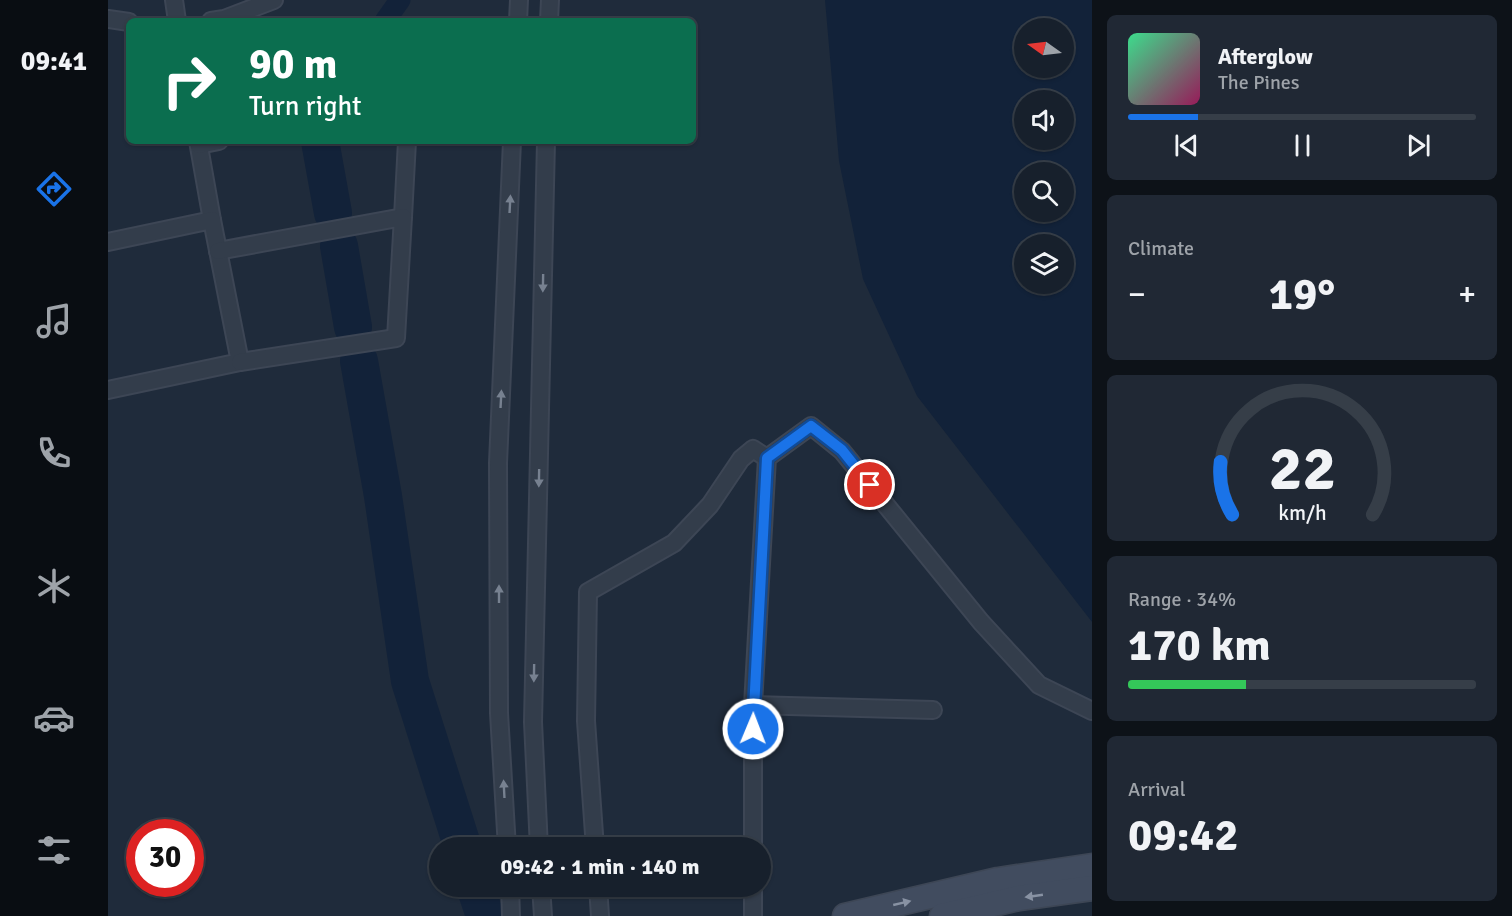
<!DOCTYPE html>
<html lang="en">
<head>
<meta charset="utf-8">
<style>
  :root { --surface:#17202c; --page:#202834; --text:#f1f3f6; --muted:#9ea3a9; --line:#363e48; --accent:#1a73e8 }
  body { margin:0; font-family:Signika,sans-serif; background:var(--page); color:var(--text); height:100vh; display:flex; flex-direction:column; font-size:22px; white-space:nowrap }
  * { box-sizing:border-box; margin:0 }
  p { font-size:20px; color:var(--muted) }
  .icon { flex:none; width:33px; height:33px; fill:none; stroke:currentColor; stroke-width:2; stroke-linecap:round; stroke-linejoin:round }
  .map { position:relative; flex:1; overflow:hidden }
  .panel { display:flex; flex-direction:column; gap:15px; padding:15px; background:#0d1218; width:420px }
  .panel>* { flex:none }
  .top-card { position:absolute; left:18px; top:18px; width:570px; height:126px; border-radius:9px; box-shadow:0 2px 4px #0004,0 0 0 2px var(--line); background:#0b6e4f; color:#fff; overflow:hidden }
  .needle { width:39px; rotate:284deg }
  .tools { position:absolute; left:906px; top:18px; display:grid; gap:12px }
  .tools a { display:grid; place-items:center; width:60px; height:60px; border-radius:50%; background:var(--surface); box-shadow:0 2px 4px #0004,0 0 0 2px var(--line); font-size:30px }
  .speed { position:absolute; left:18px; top:819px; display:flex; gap:12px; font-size:30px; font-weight:700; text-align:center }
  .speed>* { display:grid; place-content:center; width:78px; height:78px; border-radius:50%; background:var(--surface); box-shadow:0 2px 4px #0004,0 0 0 2px var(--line); line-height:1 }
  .speed .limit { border:9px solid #d22; background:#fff; color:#111 }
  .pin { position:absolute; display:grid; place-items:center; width:51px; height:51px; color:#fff; margin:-26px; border:3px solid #fff; border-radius:50%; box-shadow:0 2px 6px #0007 }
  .me { position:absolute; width:66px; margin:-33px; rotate:1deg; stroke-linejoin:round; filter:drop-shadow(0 0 4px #0008) }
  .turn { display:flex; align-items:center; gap:21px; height:126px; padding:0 24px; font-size:27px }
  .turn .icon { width:78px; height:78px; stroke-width:2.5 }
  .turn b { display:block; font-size:42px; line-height:51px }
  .big { font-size:45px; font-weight:700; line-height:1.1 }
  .panel .tile { flex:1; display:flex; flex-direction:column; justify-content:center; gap:9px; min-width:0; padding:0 21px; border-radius:9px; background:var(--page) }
  .panel .dial { align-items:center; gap:0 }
  .dial svg { height:156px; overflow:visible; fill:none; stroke:var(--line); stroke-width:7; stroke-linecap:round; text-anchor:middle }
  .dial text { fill:var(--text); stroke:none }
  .song { display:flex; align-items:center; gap:18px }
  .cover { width:72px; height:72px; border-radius:9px; background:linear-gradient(135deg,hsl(150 70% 55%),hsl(330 70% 35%)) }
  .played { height:6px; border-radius:3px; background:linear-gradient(90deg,var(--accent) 20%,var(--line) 20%) }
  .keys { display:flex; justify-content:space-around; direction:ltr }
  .heat { display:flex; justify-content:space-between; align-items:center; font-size:33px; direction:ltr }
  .charge { height:9px; border-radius:4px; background:linear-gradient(90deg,#34c759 34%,var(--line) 0) }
  .trip { position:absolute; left:321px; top:837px; width:342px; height:60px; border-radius:30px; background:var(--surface); box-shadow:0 2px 4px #0004,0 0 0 2px var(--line); font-weight:700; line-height:60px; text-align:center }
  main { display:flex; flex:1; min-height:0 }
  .dock { display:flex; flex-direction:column; width:108px; justify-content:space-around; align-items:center; background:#090d12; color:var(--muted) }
  .dock .icon { width:42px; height:42px }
  .dock .current { color:var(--accent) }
  .dock b { font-size:27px; color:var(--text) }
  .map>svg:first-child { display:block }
  .water { fill:#122239; fill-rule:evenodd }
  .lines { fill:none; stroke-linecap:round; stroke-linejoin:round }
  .canal { stroke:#122239; stroke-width:21 }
  .river { stroke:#122239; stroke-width:38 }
  .minor-casing { stroke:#3d4655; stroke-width:20 }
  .secondary-casing { stroke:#3d4655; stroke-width:27 }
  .minor { stroke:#333d4b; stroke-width:16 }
  .secondary { stroke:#414c5f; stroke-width:24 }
  .oneway { fill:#778190 }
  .oneway2 { fill:#8892a3 }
  .route-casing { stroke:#114b97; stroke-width:15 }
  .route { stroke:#1a73e8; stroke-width:10 }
</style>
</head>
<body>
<main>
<nav class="dock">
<b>09:41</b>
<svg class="icon current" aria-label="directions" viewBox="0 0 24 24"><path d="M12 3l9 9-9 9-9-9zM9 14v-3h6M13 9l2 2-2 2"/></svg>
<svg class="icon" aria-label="music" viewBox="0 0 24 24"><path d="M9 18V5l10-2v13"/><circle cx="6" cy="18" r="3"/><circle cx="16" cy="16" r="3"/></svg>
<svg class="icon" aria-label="phone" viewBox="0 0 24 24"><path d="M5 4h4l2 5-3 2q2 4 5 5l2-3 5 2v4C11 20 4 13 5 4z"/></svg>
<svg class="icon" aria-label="climate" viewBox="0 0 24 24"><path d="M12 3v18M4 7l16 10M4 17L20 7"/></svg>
<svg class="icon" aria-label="car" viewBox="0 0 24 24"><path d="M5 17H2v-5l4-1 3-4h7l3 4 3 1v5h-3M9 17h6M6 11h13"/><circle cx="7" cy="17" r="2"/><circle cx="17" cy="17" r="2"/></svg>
<svg class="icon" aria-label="filters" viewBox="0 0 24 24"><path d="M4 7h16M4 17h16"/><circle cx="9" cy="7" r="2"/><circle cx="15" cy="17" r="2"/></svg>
</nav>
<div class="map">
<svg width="984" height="916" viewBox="0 0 984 916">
  <rect width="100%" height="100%" fill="#1f2b3b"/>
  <!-- water -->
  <path class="water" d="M717,0H984V622L809,396L755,279L731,161ZM916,28H956V68H916ZM916,100H956V140H916ZM916,172H956V212H916ZM916,244H956V284H916Z"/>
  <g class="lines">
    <!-- canal -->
    <path class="canal" d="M277,21L292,0"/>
    <!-- river -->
    <g class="river">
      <path d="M212,141L225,213"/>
      <path d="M231,246L245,327"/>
      <path d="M251,361L275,496L302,681L355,848"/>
      <path d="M367,886L377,916"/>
    </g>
    <defs>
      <g id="minor">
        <path d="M66,0L69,21"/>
        <path d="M0,19L21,22"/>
        <path d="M103,21L116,19L166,0"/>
        <path d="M410,21L411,0"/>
        <path d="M441,21L442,0"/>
        <path d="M90,141L104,220"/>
        <path d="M91,145L111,141"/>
        <path d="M295,217L299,141"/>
        <path d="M0,242L104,220L132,362L0,390"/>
        <path d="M110,251L295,217L288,338L132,362"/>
        <path d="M645,705L825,710"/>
        <path d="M399,848L391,713L390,463L404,141"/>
        <path d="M431,848L425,722L438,141"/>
        <path d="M487,848L478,721L480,592L566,543L602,505L633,459L645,449L659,458"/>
        <path d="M645,848V705L659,458L703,426L734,451L873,622L931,685L984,711"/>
        <path d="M402,886L403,916"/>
        <path d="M433,886L435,916"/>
        <path d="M490,886L492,916"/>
        <path d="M645,916V886"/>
      </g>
      <g id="secondary">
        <path d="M737,916L890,880L984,866"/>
        <path d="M834,916L911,898L984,888"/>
      </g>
    </defs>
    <!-- minor casing -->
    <use href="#minor" class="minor-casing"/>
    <!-- secondary casing -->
    <use href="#secondary" class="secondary-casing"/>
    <!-- minor -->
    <use href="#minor" class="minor"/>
    <!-- secondary -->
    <use href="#secondary" class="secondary"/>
  </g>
  <!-- one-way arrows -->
  <defs><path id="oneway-solid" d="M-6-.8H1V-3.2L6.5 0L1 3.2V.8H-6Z" transform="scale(1.5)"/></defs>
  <g class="oneway">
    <use href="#oneway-solid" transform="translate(402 204) rotate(-87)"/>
    <use href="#oneway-solid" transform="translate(435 283) rotate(91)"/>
    <use href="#oneway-solid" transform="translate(393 399) rotate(-87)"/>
    <use href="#oneway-solid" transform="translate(431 478) rotate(91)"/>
    <use href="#oneway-solid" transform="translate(391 594) rotate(-90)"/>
    <use href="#oneway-solid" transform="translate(426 673) rotate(91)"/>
    <use href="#oneway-solid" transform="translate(396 789) rotate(-93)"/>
  </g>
  <g class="oneway2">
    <use href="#oneway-solid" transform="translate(926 896) rotate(172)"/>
    <use href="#oneway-solid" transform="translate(794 903) rotate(-13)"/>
  </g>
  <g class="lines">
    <defs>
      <path id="route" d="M645,729L659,458L703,426L734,450L762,485"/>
    </defs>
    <!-- route casing -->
    <use href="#route" class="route-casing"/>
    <!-- route -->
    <use href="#route" class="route"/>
  </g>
</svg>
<div class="tools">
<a><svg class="needle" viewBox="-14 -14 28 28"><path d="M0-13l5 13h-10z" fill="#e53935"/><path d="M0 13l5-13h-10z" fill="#9ea3a9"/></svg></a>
<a><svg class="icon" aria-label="sound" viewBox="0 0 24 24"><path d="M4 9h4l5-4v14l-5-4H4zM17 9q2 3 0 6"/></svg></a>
<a><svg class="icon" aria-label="search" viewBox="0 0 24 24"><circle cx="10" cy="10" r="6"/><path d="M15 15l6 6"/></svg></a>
<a><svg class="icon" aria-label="layers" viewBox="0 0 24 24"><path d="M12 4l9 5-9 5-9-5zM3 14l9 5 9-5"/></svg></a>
</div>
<div class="speed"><div class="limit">30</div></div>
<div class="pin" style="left:762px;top:485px;background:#d93025"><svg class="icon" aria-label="arrive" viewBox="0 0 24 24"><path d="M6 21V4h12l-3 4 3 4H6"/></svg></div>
<svg class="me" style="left:645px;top:729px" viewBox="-20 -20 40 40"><circle r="17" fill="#1a73e8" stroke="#fff" stroke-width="3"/><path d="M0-11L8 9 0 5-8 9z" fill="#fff"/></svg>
<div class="trip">09:42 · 1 min · 140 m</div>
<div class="top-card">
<div class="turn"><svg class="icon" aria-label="right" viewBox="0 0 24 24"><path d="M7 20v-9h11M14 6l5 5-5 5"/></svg><div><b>90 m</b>Turn right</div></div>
</div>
</div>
<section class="panel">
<div class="tile">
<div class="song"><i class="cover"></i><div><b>Afterglow</b><p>The Pines</p></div></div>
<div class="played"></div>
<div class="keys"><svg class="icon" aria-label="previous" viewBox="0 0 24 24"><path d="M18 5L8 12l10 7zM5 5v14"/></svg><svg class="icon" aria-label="pause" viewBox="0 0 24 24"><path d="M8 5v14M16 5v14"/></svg><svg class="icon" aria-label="next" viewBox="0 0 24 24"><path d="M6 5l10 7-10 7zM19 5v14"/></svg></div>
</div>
<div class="tile"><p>Climate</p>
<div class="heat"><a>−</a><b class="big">19°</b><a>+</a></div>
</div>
<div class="tile dial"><svg viewBox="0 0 100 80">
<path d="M14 69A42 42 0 1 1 86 69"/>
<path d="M14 69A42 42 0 0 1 8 42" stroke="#1a73e8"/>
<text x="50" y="56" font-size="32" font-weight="700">22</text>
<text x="50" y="72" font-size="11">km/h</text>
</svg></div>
<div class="tile"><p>Range · 34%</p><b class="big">170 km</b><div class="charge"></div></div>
<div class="tile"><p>Arrival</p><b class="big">09:42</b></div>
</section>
</main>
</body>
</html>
